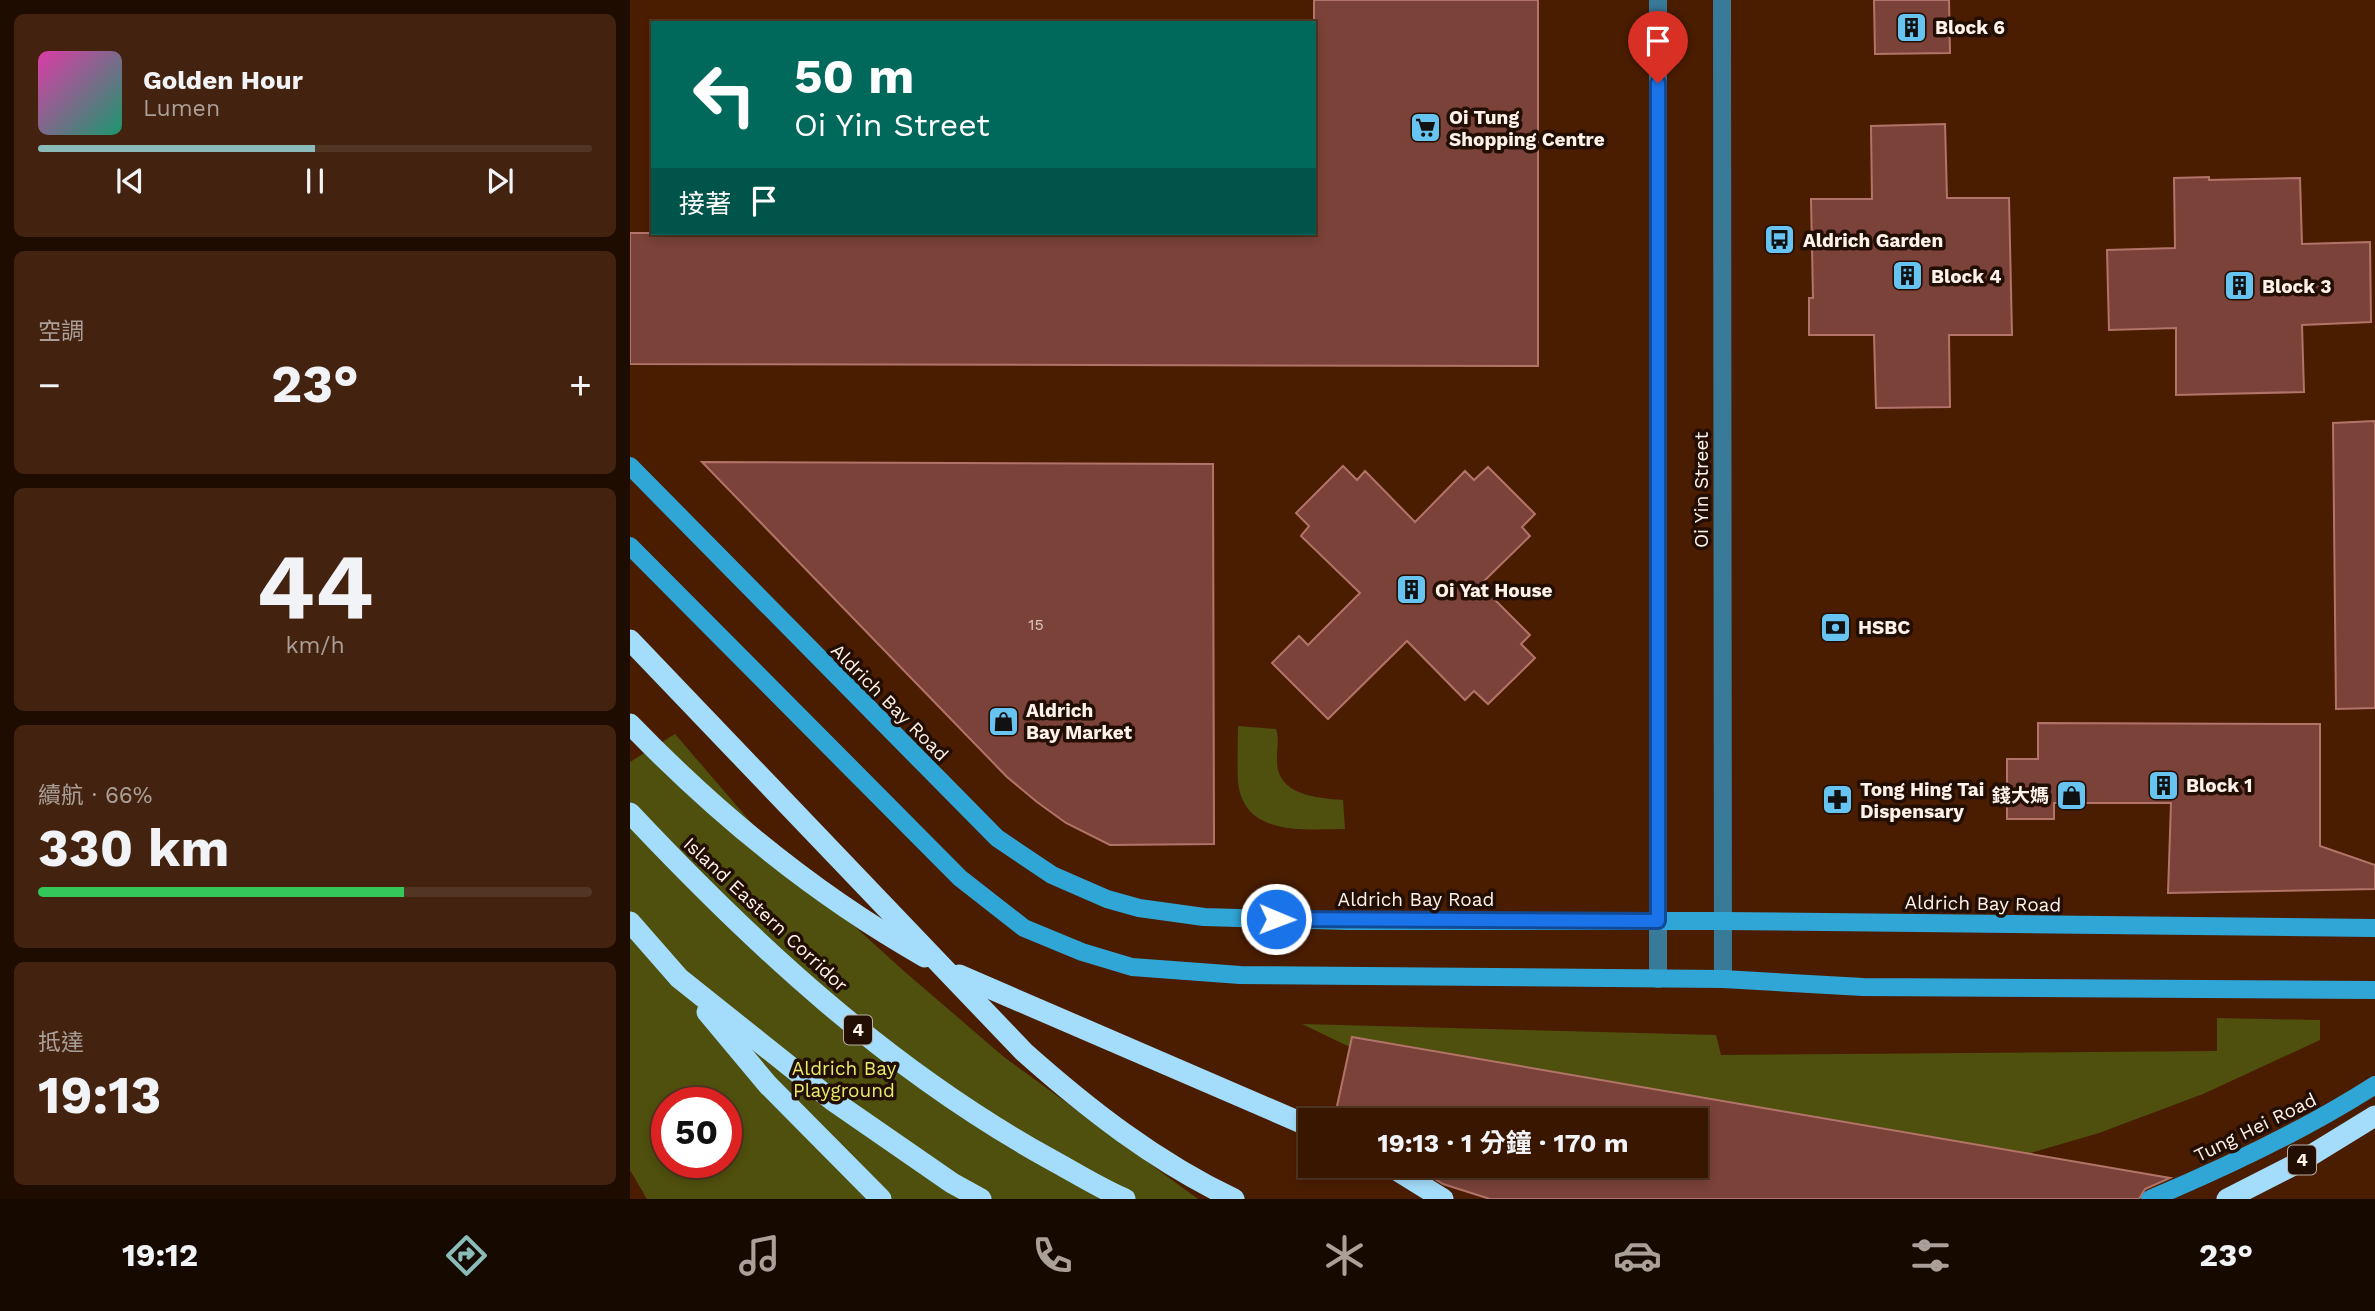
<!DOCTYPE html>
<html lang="zh-TW">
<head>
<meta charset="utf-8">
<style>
  :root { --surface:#381600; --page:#43230f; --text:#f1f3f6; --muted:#ab9f99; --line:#523522; --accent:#8bbbb9 }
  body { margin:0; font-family:"Work Sans","Noto Sans TC",sans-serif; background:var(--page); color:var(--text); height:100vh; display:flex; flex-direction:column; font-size:26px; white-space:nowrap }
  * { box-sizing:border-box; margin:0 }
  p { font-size:23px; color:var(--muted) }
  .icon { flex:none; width:38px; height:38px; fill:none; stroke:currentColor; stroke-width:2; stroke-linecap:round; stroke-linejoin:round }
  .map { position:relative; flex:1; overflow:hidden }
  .sheet { display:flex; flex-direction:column; gap:14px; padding:14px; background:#1f0c00; width:630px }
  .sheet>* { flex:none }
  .hud { position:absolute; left:21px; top:21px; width:665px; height:214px; border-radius:0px; box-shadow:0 4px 10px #0003,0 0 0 2px var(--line); background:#00695c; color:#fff; overflow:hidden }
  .speed { position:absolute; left:21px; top:1087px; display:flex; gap:14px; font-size:35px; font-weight:700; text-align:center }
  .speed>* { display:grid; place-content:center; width:91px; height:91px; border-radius:50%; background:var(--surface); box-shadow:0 4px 10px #0003,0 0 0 2px var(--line); line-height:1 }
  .speed .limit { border:10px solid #d22; background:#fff; color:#111 }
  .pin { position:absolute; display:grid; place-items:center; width:60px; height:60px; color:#fff; margin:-72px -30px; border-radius:50% 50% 50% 0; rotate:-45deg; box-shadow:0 0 7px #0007 }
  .pin .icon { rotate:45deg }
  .me { position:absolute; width:77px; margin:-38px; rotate:91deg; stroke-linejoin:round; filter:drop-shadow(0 0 5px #0008) }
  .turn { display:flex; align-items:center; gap:24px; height:147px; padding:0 28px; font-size:32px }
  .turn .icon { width:91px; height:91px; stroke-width:2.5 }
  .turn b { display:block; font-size:49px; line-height:60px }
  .then { display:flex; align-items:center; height:66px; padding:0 28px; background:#0003; gap:14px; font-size:26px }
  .big { font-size:52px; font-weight:700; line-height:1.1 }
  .sheet .card { flex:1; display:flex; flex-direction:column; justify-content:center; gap:10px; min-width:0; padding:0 24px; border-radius:10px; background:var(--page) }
  .sheet .dial { align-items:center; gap:0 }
  .dial b { font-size:91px; line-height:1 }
  .song { display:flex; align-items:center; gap:21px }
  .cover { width:84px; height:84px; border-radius:10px; background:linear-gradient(135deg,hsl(320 70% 55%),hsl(160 70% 35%)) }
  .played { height:7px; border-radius:4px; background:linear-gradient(90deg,var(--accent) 50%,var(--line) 50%) }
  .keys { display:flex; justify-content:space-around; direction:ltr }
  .heat { display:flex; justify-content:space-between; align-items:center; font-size:38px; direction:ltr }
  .charge { height:10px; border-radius:5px; background:linear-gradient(90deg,#34c759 66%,var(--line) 0) }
  .trip { position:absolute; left:668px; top:1108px; width:410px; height:70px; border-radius:0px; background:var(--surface); box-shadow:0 4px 10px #0003,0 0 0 2px var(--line); font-weight:700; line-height:70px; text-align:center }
  .dock { display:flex; height:112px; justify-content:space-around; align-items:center; background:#160900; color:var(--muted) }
  .dock .icon { width:49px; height:49px }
  .dock .current { color:var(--accent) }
  .dock b { font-size:32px; color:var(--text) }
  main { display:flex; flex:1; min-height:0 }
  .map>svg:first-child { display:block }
  .green { fill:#4f500d; fill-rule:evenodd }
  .building { fill:#7a4238; stroke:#b27469; stroke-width:2 }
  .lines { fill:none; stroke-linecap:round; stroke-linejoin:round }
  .tertiary { stroke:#397a99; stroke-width:18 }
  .secondary { stroke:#30a6d7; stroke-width:18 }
  .motorway { stroke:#a3ddfb; stroke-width:21 }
  .route-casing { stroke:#114b97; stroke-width:18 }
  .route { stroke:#1a73e8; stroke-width:12 }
  .labels { text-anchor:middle; stroke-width:7; stroke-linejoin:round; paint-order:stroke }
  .number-label { font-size:16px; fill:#ddc6be }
  .shield { fill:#220e03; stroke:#bcaea5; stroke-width:2 }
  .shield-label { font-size:18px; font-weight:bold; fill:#fef2eb }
  .poi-label { font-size:19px; font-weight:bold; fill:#fef2eb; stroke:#220e03; text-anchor:start }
  .street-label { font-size:19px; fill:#fef2eb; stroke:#220e03 }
  .park-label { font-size:19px; fill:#e8ec6b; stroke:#220e03 }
</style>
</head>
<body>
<main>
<section class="sheet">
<div class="card">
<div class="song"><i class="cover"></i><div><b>Golden Hour</b><p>Lumen</p></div></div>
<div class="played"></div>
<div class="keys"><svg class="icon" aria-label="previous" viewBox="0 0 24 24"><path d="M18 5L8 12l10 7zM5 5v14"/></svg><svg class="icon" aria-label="pause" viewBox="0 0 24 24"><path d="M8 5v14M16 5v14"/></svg><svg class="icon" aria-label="next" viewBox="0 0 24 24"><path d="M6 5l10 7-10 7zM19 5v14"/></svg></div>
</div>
<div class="card"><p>空調</p>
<div class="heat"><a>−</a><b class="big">23°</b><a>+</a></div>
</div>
<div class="card dial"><b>44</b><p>km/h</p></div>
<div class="card"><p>續航 · 66%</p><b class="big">330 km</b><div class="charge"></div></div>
<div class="card"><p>抵達</p><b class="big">19:13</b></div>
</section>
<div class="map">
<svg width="1745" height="1199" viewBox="0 0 1745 1199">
  <rect width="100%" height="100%" fill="#4a1d00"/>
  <!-- green -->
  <g class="green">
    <path d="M608,726L646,729C650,741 646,750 647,762C648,796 689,798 713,800L715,829C674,829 613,837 608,781C607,763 608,744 608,726Z"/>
    <path d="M45,734L161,869L275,972L374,1057L568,1199H17L0,1170V762ZM37,1102H96V1162H37Z"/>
    <path d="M1587,1018L1690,1020V1040L1573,1094L1469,1133L1342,1170L1074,1186L1022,1166H1066V1120L726,1050L672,1024L1086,1035L1091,1055L1587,1051Z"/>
  </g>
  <!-- building -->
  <g class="building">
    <path d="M684,0H908V366L0,364V233H684Z"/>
    <path d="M1244,0H1319L1320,53L1245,54Z"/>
    <path d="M1315,124L1317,198H1379L1382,335H1319L1320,407L1246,408L1244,335H1179V298H1183L1181,199H1242L1241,126Z"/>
    <path d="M1579,177V180L1670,178L1672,244L1740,242L1741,322L1672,325L1674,392L1546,395V328L1479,330L1477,250L1545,248L1544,178Z"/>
    <path d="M1745,421V708L1706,709L1703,423Z"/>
    <path d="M72,462L583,464L584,844L480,845L436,823L407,802L377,777Z"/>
    <path d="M713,466L727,480L735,471L785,522L835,471L844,480L858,467L905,514L892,527L900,536L850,585L900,635L891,644L905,658L858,704L844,691L835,700L777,641L698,719L642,663L669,636L678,645L730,593L671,536L679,526L666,513Z"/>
    <path d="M1408,723L1690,724V846L1745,865V889L1538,893L1541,803H1424V819H1377V759H1408Z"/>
    <path d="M722,1037L1145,1110L1540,1178L1515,1189L1509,1199H860L813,1184L784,1166H1066V1120H704Z"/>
  </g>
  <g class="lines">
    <!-- tertiary -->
    <g class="tertiary">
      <path d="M1028,0V979"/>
      <path d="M1092,0L1093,979"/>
    </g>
    <!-- secondary -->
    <g class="secondary">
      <path d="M0,466L367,838L422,875L477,899L509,908L574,917L718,921H1092L1745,928"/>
      <path d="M0,546L330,878L394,928L452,952L502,967L610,975L1093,979L1233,987L1745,990"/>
      <path d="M1520,1199C1599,1166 1673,1131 1745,1085"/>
    </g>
    <!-- motorway -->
    <g class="motorway">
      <path d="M0,640L394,1052C458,1109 526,1162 604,1199"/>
      <path d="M0,724C88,815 184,894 295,957"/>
      <path d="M0,813C125,946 259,1070 420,1159C444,1172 469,1188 495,1199"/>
      <path d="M0,922L49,978L202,1100L322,1183L351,1199"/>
      <path d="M329,975L681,1127"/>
      <path d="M77,1012L138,1085L251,1199"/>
      <path d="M760,1166L813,1199"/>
      <path d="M1597,1199L1670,1162L1745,1116"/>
    </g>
  </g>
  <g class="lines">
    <defs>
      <path id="route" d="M646,919L1028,921V83"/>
    </defs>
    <!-- route casing -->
    <use href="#route" class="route-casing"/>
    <!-- route -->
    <use href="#route" class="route"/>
  </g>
  <!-- icons -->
  <defs>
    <symbol id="building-square" viewBox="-11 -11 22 22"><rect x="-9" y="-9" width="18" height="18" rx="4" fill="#67c4f0" stroke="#220e03"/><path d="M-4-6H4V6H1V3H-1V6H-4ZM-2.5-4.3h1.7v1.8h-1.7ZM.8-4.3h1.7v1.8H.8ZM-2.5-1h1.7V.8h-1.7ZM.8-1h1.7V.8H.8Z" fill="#111"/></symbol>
    <symbol id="supermarket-square" viewBox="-11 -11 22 22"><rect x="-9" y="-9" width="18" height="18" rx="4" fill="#67c4f0" stroke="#220e03"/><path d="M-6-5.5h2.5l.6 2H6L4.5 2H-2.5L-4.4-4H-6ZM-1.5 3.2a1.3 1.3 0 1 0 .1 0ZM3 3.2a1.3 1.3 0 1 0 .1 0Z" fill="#111"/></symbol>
    <symbol id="bus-square" viewBox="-11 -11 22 22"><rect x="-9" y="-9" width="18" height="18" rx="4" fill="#67c4f0" stroke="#220e03"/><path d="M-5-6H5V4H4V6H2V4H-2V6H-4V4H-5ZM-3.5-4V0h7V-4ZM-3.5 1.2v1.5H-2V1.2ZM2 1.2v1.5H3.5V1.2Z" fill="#111"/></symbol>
    <symbol id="bank-square" viewBox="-11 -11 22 22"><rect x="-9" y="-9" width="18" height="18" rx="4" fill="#67c4f0" stroke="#220e03"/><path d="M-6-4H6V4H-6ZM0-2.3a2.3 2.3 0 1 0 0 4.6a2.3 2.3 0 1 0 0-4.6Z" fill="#111"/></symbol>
    <symbol id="shop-square" viewBox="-11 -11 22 22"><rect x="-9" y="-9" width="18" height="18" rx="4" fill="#67c4f0" stroke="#220e03"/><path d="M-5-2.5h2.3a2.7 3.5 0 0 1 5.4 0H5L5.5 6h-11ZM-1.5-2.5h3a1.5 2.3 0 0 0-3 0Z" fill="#111"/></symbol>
    <symbol id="pharmacy-square" viewBox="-11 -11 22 22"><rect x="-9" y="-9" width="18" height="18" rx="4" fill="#67c4f0" stroke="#220e03"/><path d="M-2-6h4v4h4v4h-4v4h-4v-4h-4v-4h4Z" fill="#111"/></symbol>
  </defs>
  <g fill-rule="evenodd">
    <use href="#building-square" x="1264" y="10" width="35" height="35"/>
    <use href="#supermarket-square" x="778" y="110" width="35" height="35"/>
    <use href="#bus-square" x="1132" y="222" width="35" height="35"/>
    <use href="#building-square" x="1260" y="258" width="35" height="35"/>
    <use href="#building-square" x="1592" y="268" width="35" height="35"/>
    <use href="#building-square" x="764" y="572" width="35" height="35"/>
    <use href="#bank-square" x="1188" y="610" width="35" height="35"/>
    <use href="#shop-square" x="356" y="704" width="35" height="35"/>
    <use href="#building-square" x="1516" y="768" width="35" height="35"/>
    <use href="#shop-square" x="1424" y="778" width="35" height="35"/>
    <use href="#pharmacy-square" x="1190" y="782" width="35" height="35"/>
  </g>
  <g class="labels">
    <!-- number labels -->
    <g class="number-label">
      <text x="406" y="630">15</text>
    </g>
    <!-- shield labels -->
    <g class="shield">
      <rect x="214" y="1015.5" width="28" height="29" rx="5"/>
      <rect x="1658" y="1145.5" width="28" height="29" rx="5"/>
    </g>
    <g class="shield-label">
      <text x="228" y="1036">4</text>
      <text x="1672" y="1166">4</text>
    </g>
    <!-- poi labels -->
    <g class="poi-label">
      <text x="1305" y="34">Block 6</text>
      <text x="819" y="124">Oi Tung<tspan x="819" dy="22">Shopping Centre</tspan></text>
      <text x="1173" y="247">Aldrich Garden</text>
      <text x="1301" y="283">Block 4</text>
      <text x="1632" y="293">Block 3</text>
      <text x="805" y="597">Oi Yat House</text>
      <text x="1228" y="634">HSBC</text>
      <text x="396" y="717">Aldrich<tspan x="396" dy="22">Bay Market</tspan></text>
      <text x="1556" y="792">Block 1</text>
      <text x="1230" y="796">Tong Hing Tai<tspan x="1230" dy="22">Dispensary</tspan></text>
      <text x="1419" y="802" text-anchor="end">錢大媽</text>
    </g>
    <!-- street labels -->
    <g class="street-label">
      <text transform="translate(1071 490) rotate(-90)" y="7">Oi Yin Street</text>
      <text transform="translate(260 702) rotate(45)" y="7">Aldrich Bay Road</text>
      <text x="786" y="906">Aldrich Bay Road</text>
      <text transform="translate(1353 903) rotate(1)" y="7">Aldrich Bay Road</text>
      <text transform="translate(136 914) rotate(43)" y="7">Island Eastern Corridor</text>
      <text transform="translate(1625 1127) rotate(-26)" y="7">Tung Hei Road</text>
    </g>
    <!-- park labels -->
    <g class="park-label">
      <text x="214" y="1075">Aldrich Bay<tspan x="214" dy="22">Playground</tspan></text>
    </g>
  </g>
</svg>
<div class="speed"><div class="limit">50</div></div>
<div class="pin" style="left:1028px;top:83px;background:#d93025"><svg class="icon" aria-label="arrive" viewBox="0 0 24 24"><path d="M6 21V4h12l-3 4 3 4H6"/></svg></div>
<svg class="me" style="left:646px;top:919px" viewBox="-20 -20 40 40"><circle r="17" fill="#1a73e8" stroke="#fff" stroke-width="3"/><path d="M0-11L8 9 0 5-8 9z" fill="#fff"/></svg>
<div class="trip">19:13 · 1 分鐘 · 170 m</div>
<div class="hud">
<div class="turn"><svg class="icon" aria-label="left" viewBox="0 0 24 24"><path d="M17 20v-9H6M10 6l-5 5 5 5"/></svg><div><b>50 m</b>Oi Yin Street</div></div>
<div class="then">接著<svg class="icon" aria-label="arrive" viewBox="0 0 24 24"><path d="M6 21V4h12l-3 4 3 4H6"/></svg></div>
</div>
</div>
</main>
<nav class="dock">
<b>19:12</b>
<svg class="icon current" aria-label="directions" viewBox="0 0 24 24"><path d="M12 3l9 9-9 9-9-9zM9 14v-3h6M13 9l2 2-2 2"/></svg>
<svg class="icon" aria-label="music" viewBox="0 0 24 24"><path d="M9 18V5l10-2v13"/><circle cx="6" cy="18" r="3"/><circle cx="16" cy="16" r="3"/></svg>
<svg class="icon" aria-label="phone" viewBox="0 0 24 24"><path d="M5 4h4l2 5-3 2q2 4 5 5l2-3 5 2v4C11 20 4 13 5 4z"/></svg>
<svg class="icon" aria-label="climate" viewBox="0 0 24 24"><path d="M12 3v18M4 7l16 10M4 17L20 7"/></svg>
<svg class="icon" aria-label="car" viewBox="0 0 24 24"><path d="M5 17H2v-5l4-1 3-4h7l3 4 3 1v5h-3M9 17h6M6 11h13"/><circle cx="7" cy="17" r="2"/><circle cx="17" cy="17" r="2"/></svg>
<svg class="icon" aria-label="filters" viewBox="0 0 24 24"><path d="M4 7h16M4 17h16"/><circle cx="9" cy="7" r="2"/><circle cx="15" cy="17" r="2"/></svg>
<b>23°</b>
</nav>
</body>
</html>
